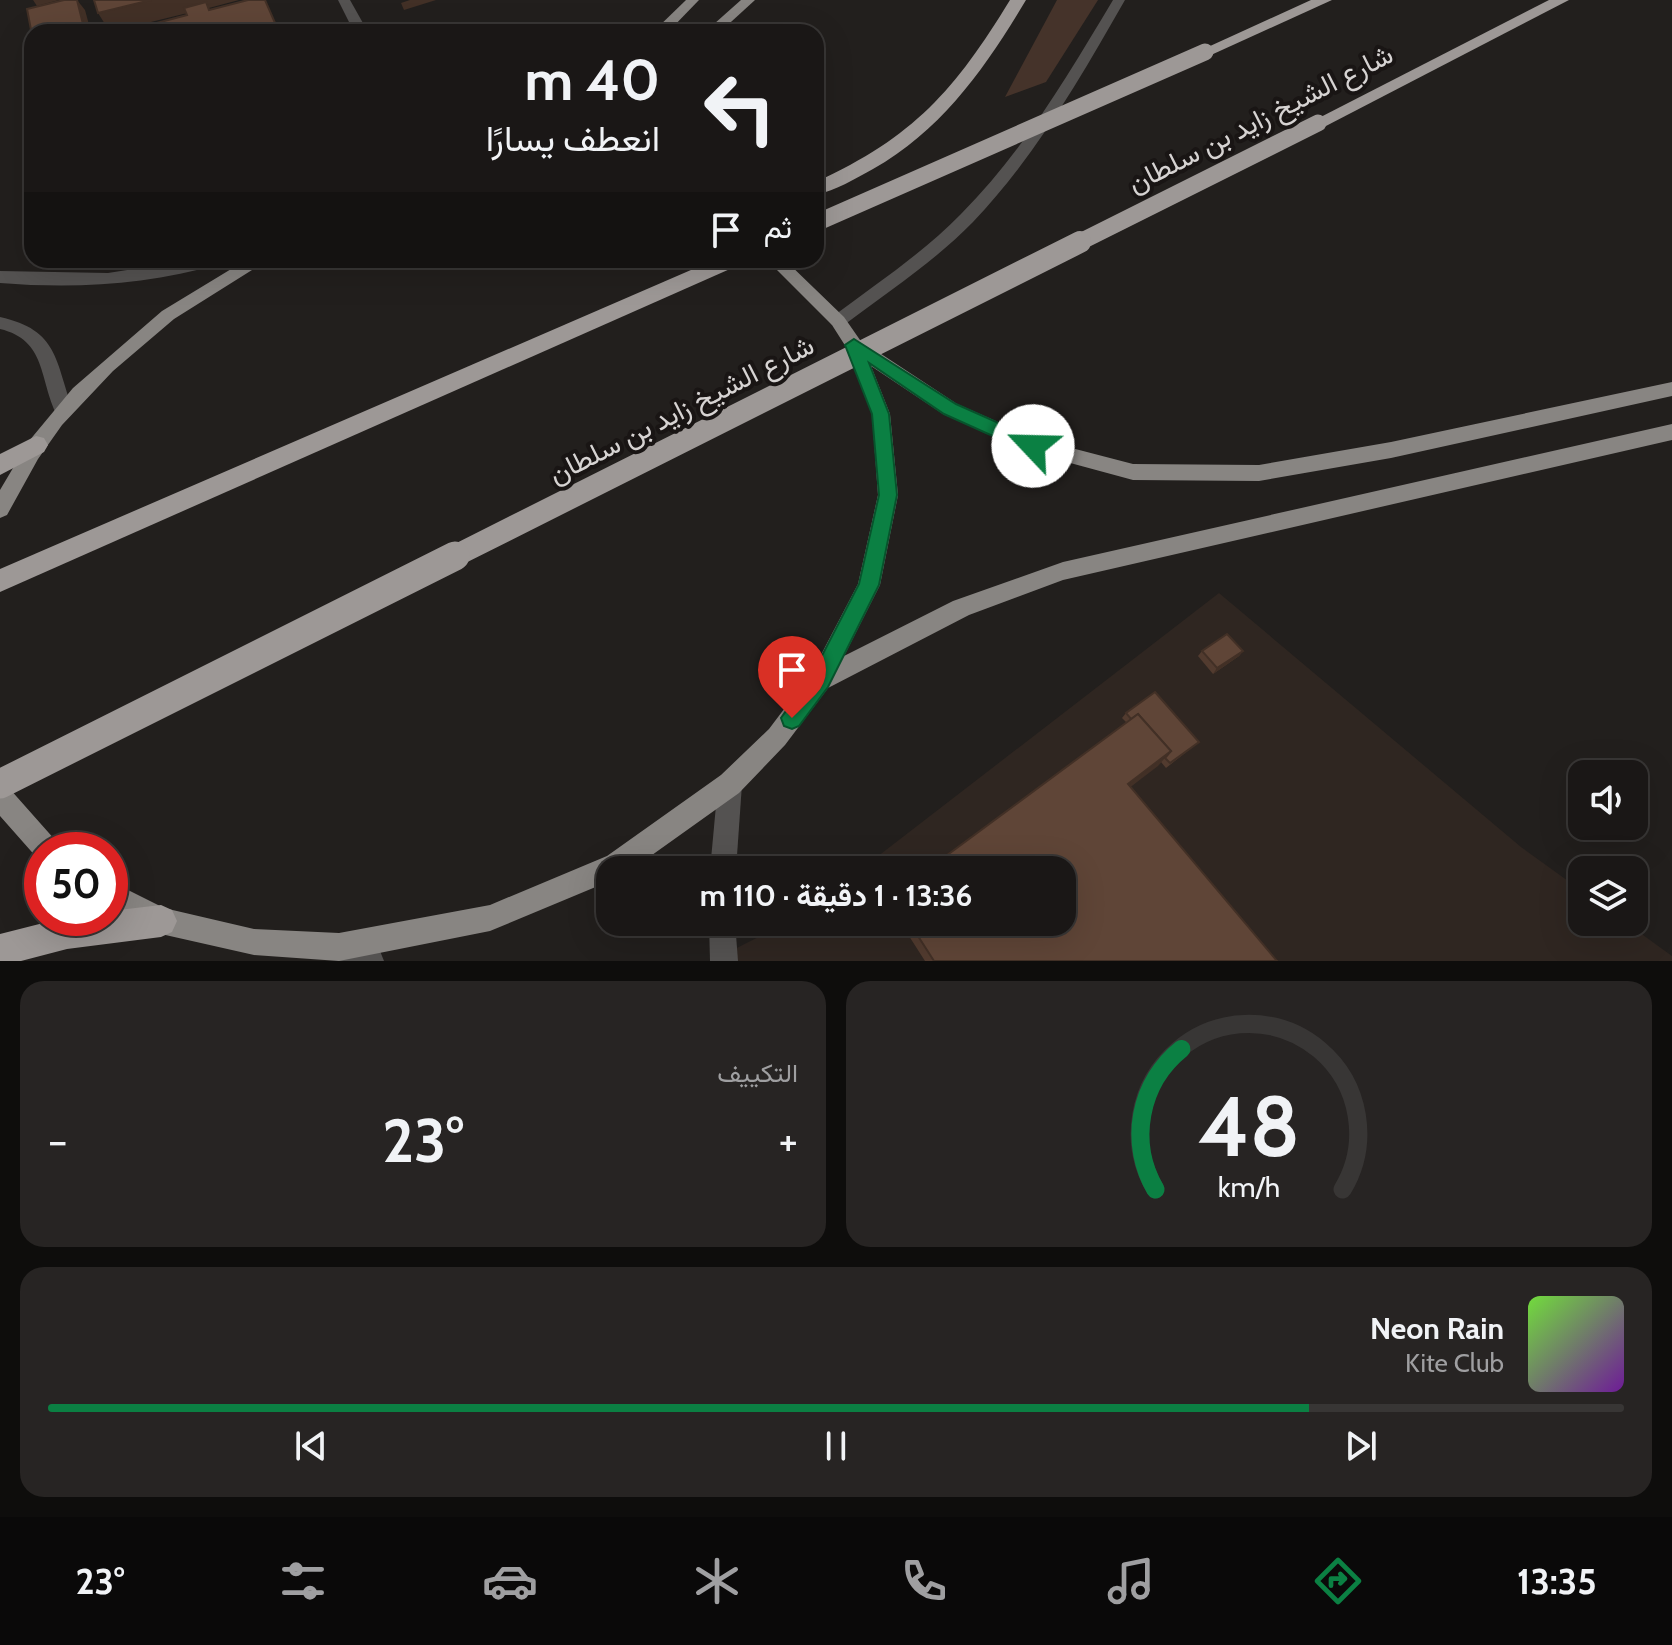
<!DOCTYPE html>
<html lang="ar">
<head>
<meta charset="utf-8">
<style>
  :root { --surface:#1a1716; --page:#272423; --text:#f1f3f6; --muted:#9f9fa1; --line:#383635; --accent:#0b8043 }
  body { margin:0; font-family:Cabin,Vazirmatn,sans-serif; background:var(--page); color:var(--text); direction:rtl; height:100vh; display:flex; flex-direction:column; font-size:30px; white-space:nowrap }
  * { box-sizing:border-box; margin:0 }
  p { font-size:26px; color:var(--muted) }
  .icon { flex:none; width:44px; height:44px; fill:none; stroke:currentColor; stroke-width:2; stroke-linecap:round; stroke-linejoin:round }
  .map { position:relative; height:961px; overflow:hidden; direction:ltr }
  .details { display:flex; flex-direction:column; gap:20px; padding:20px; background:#0e0d0c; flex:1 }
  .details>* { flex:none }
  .top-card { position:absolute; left:24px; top:24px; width:800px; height:244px; border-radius:24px; box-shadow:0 8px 32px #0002,0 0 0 2px var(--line); direction:rtl; background:#1a1716; color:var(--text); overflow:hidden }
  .tools { position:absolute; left:1568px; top:760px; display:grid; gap:16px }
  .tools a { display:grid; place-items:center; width:80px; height:80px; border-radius:16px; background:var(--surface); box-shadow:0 8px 32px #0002,0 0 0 2px var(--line); font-size:40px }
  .speed { position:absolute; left:24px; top:832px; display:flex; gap:16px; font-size:40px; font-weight:700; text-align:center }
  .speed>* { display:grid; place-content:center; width:104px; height:104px; border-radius:50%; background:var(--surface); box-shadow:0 8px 32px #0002,0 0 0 2px var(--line); line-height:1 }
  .speed .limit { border:12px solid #d22; background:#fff; color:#111 }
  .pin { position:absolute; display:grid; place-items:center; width:68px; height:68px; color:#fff; margin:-82px -34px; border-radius:50% 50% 50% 0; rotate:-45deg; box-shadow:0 0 8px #0007 }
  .pin .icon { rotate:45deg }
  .me { position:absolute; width:88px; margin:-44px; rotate:294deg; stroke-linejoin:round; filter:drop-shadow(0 0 6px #0008) }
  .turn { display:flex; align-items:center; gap:28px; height:168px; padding:0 32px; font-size:36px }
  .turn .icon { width:104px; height:104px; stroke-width:2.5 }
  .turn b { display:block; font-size:56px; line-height:68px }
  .then { display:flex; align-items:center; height:76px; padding:0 32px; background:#0003; gap:16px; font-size:30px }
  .big { font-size:60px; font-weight:700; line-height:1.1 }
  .details .card { flex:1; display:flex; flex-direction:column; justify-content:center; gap:12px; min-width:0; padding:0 28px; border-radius:24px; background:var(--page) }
  .details .dial { align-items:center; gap:0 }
  .dial svg { height:208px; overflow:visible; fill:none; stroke:var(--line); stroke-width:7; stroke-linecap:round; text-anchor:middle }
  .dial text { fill:var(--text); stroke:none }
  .song { display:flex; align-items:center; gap:24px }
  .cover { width:96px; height:96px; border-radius:12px; background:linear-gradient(135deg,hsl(100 70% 55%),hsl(280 70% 35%)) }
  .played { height:8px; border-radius:4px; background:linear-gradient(90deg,var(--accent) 80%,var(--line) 80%) }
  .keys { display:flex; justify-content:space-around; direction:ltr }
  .heat { display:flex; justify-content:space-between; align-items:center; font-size:44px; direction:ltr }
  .details .tiles { flex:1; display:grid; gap:20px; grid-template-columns:1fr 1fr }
  .card:last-child { grid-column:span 2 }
  .trip { position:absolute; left:596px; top:856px; width:480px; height:80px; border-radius:24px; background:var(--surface); box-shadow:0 8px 32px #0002,0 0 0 2px var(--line); font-weight:700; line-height:80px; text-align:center; direction:rtl }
  .menu { display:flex; height:128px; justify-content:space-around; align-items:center; background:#0a0909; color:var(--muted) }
  .menu .icon { width:56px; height:56px }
  .menu .current { color:var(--accent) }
  .menu b { font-size:36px; color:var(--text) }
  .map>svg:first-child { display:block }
  .built { fill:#2f2621 }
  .green { fill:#45332a }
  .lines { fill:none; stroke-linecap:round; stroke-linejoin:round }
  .minor { fill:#545251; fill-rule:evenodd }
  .major { fill:#888582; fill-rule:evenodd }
  .highway { fill:#9d9896; fill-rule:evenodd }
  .highway-bridge-far2 { stroke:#9d9896; stroke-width:17 }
  .highway-bridge-far1 { stroke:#9d9896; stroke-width:22 }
  .highway-bridge { stroke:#9d9896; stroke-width:29 }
  .wall { fill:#523b2f }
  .shaded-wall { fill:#423026 }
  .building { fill:#5f4537; stroke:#423026; stroke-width:2 }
  .route { fill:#0b8043; stroke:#07532c; stroke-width:2 }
  .labels { text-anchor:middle; stroke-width:8; stroke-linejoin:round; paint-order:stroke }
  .street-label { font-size:28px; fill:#d6d3d2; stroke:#191514 }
</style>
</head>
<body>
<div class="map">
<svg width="1672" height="961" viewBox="0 0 1672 961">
  <rect width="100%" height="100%" fill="#221f1d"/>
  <!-- built -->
  <path class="built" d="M1219,593L1521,847L1582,891V922H1625L1672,956V961H711L788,922H1062V870H860Z"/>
  <!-- green -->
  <path class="green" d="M1057,0H1098L1046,82L1005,97Z"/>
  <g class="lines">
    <!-- minor -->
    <g class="minor">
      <path d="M338,0H350L368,32H354Z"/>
      <path d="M1113,0H1125C1081,77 1035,157 973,222C935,261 888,292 844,325H832L829,321L832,317C876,284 923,253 961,214C1023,152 1068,75 1113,0Z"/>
      <path d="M191,260H222L220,264C147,285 75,289 0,283V271L108,273Z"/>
      <path d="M0,317C59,330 55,361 73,410L71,415H57C39,380 47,340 0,329Z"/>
      <path d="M730,772L739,775L742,784L736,870H710L718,784L721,775Z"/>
      <path d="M709,922H735L738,961H710Z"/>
      <path d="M339,933L380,951L384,961H339L329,957L325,947L329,937Z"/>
    </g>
    <!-- major -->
    <g class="major">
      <path d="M686,0H699L668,32H653Z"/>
      <path d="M741,0H755L720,32H705Z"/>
      <path d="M246,260H268L174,319L113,371L62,425L38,459L7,515L0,518V490L29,441L73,388L162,311Z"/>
      <path d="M767,260H785L844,317L860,340L957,404L1037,439L1133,464L1259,465L1391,442L1672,382V396L1391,458L1259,481L1133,480L1026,451L943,414L871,366L890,414L898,495L880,585L844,656L953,601L1063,562L1672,424V440L1063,580L969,615L828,688L785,745L739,793L631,870H610V881L490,931L339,961L254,955L161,934L110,908V881L164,908L254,929L339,933L490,905L607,856L721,775L769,729L812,672L858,584L878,495L872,414L846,347L832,325Z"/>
      <path d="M0,785L9,788L56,841L60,850H42V861L38,859L0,816Z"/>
    </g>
    <!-- highway -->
    <g class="highway">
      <path d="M1010,0H1026C985,68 943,129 873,169C855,179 836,190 816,195V182C914,137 955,90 1010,0Z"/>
      <path d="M1311,0H1332L1211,55L1205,57L1197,52Z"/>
      <path d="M1549,0H1569L1324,127H1312L1309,123Z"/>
      <path d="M714,260H742L739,265L0,592V569Z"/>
      <path d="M36,436L44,438L48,445L44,452L0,475V454Z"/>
      <path d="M161,905L172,910L177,921L172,932L161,937L67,949L21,961H0V934L63,918H110V911Z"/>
    </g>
    <!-- highway-bridge-far2 -->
    <g class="highway-bridge-far2">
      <path d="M816,223L1205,52"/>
      <path d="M1076,244L1318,123"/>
    </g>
    <!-- highway-bridge-far1 -->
    <path class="highway-bridge-far1" d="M451,558L1080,242"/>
    <!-- highway-bridge -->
    <path class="highway-bridge" d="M0,784L455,556"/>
  </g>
  <!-- wall -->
  <g class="wall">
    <path d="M1202,651H1243L1239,656L1213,674L1198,656Z"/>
    <path d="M1126,713L1199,742L1166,768L1161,762L1130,787L1277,961H925L900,922H1062L1126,722L1122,718Z"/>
  </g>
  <!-- shaded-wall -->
  <g class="shaded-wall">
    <path d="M33,0H59L37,6Z"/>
    <path d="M77,0L85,10L91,32H85Z"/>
    <path d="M151,0H239L209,8L219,26L208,8L110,32L98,13Z"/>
    <path d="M410,0H436L404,10L401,3Z"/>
    <path d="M1243,651L1239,656L1213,674L1217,668Z"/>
    <path d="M1171,751L1158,766L1116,798L1128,784Z"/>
  </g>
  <!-- building -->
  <g class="building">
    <path d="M64,0H77L85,32H32V35L27,9Z"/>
    <path d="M94,0H151L98,13Z"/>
    <path d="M248,0H265L279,32H126V31L187,15L184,8L206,2L209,10Z"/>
    <path d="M32,60V123L24,62Z"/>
    <path d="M1227,634L1243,651L1217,668L1202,651Z"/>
    <path d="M1155,692L1199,742L1170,763L1165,758L1171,751L1138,714L1131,719L1126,713Z"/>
    <path d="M1138,714L1171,751L1128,784L1277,961H934L909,922H1062V870H927Z"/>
  </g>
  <!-- route -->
  <path class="route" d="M854,339L956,404L1039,441L1041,446L1039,451H1026L944,414L869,363L889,414L897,495L879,585L828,687L799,726L792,729L784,726L781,718L813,673L859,584L879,495L872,414L845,345Z"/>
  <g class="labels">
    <!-- street labels -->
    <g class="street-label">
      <text transform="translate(1260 118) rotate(-27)" y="10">شارع الشيخ زايد بن سلطان</text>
      <text transform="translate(681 409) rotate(-27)" y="10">شارع الشيخ زايد بن سلطان</text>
    </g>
  </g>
</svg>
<div class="tools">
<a><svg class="icon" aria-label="sound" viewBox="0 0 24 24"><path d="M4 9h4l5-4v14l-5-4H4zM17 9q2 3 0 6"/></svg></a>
<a><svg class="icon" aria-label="layers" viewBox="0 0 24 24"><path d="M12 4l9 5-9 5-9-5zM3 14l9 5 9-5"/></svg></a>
</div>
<div class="speed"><div class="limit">50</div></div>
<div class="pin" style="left:792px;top:718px;background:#d93025"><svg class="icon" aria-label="arrive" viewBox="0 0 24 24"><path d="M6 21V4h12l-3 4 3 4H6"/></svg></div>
<svg class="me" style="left:1033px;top:446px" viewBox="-20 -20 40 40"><circle r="19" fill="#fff"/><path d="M0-13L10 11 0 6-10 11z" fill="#0b8043"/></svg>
<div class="trip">13:36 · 1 دقيقة · 110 m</div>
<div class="top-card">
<div class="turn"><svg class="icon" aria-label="left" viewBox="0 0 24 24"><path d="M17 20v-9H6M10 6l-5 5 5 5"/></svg><div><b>40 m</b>انعطف يسارًا</div></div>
<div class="then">ثم<svg class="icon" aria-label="arrive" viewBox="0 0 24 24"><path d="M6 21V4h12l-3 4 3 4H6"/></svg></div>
</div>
</div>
<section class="details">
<div class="tiles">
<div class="card dial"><svg viewBox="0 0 100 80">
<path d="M14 69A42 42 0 1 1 86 69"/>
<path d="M14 69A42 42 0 0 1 24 15" stroke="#0b8043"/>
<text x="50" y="56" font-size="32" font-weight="700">48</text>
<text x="50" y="72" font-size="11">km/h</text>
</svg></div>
<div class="card"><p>التكييف</p>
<div class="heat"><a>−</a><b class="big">23°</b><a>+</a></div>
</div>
<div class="card">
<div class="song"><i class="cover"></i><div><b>Neon Rain</b><p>Kite Club</p></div></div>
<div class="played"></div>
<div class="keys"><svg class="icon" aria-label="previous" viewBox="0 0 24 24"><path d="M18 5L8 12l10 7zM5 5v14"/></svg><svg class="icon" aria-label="pause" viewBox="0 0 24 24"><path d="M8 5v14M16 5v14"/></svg><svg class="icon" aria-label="next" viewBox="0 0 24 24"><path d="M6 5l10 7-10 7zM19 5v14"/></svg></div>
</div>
</div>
</section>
<nav class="menu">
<b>13:35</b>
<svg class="icon current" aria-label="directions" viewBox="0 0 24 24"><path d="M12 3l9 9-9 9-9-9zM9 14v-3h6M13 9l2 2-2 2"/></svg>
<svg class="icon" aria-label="music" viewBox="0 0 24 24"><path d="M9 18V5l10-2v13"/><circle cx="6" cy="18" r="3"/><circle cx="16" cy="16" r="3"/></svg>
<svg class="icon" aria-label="phone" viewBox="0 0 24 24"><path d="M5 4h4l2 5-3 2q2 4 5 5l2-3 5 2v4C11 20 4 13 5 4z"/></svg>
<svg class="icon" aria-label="climate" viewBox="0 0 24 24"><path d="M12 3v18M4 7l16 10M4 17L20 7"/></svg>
<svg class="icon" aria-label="car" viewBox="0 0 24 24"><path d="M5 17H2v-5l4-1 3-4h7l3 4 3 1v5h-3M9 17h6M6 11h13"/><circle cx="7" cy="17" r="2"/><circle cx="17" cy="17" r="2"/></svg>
<svg class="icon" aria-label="filters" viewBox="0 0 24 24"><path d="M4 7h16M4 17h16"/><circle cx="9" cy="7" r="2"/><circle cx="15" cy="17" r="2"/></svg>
<b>23°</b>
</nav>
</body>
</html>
